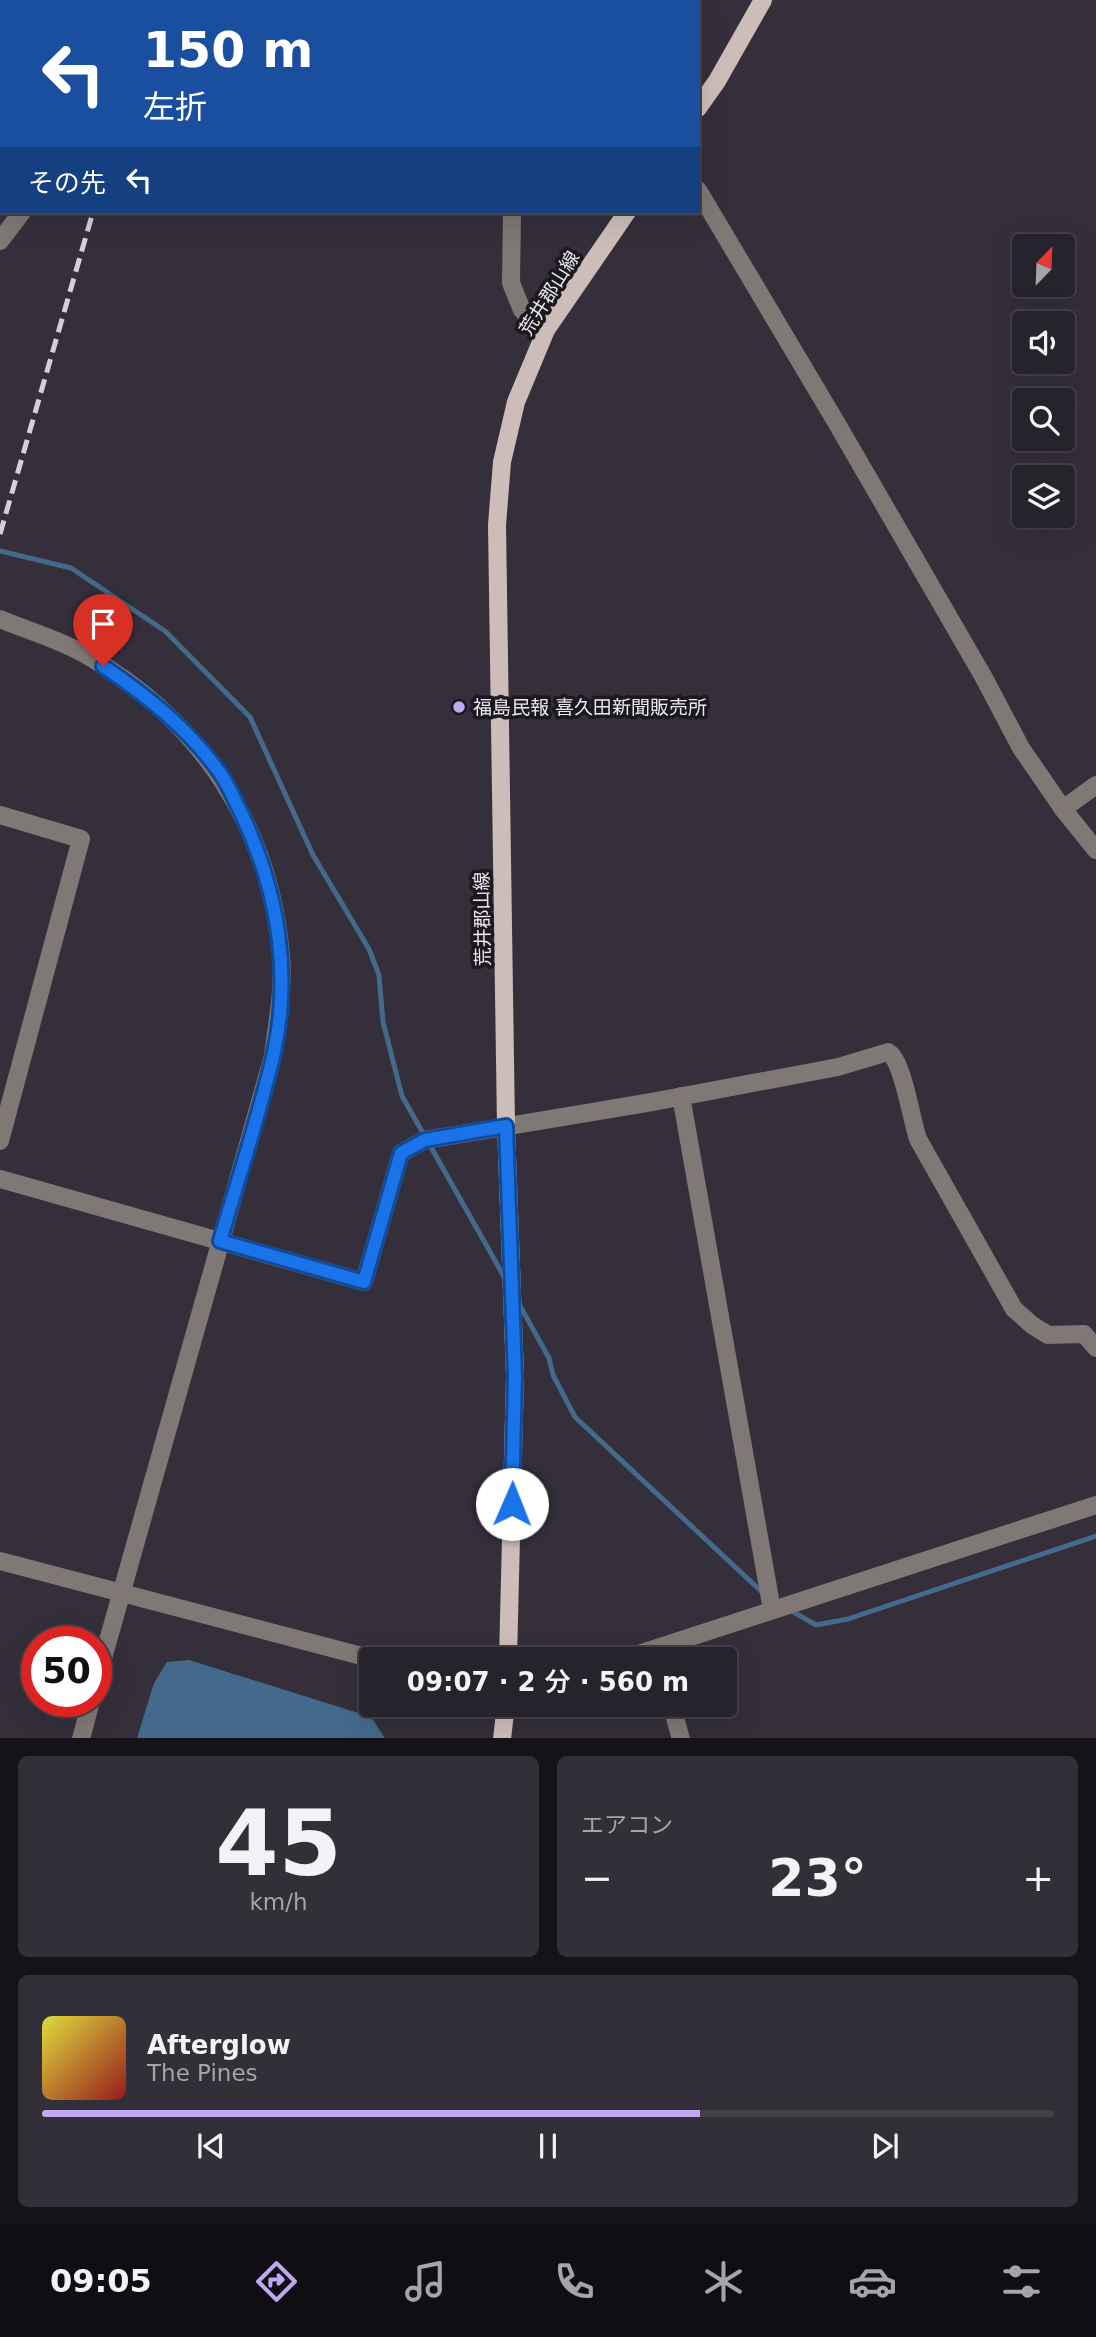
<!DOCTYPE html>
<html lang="ja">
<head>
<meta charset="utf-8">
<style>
  :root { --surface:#27232c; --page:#332f38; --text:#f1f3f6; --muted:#a4a4a9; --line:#434048; --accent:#c2a8f2 }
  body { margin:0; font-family:"DejaVu Sans","Noto Sans JP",sans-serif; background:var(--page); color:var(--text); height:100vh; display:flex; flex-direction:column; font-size:26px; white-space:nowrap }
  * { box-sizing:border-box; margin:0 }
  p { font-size:23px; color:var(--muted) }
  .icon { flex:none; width:38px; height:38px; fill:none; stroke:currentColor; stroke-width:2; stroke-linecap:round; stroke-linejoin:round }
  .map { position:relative; height:1738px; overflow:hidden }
  .sheet { display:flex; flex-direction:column; gap:18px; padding:18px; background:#151318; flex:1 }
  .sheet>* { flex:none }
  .hud { position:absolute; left:0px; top:0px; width:700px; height:214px; box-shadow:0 7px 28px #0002,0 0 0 2px var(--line); background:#1a4fa0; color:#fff; overflow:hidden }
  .needle { width:46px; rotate:23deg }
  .fabs { position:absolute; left:1012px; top:234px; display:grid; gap:14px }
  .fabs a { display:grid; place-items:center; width:63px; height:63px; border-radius:7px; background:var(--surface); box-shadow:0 7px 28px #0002,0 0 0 2px var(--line); font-size:35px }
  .speed { position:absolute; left:21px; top:1626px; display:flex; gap:14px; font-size:35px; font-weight:700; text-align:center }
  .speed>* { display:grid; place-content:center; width:91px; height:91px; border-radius:50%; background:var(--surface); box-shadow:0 7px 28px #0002,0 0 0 2px var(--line); line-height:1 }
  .speed .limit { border:10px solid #d22; background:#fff; color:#111 }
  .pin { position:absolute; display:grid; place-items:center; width:60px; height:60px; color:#fff; margin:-72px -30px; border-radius:50% 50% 50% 0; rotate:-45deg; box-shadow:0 0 7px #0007 }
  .pin .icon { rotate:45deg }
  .me { position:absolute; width:77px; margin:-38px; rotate:1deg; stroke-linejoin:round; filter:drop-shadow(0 0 5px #0008) }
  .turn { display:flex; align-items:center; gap:24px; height:147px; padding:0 28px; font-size:32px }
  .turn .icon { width:91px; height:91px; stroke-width:2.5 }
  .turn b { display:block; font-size:49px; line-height:60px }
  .then { display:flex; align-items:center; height:66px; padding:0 28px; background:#0003; gap:14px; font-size:26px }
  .big { font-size:52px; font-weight:600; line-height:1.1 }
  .sheet .card { flex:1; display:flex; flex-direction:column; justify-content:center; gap:10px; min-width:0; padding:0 24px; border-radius:10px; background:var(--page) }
  .sheet .dial { align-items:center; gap:0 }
  .dial b { font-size:91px; line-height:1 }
  .song { display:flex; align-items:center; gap:21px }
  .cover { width:84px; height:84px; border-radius:10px; background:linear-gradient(135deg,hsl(60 70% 55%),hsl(0 70% 35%)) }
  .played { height:7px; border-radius:4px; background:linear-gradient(90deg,var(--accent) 65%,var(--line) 65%) }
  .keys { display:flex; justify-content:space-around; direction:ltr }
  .heat { display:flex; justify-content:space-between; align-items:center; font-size:38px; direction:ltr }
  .sheet .tiles { flex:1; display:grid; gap:18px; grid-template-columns:1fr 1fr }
  .card:last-child { grid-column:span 2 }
  .trip { position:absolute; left:359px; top:1647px; width:378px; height:70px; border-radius:7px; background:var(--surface); box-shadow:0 7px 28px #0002,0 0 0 2px var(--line); font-weight:600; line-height:70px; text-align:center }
  .menu { display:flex; height:112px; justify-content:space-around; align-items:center; background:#100e12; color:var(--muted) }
  .menu .icon { width:49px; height:49px }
  .menu .on { color:var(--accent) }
  .menu b { font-size:32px; color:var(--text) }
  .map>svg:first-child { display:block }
  .water { fill:#436a8b }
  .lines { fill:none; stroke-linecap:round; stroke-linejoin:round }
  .stream { stroke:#436a8b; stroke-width:5 }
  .minor { stroke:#7f7875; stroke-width:18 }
  .major { stroke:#ccbdb9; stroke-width:18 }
  .rail { stroke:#d3d0d9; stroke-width:5; stroke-dasharray:14 7; stroke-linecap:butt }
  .route-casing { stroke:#114b97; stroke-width:18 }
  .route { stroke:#1a73e8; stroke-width:12 }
  .poi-dot { fill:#c2a8f2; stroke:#1b181e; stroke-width:2.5 }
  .labels { text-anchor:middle; stroke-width:7; stroke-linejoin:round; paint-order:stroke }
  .street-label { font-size:19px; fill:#ebe8f0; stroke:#1b181e }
  .poi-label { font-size:19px; fill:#ebe8f0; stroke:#1b181e; text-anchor:start }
</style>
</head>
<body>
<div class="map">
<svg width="1096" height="1739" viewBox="0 0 1096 1739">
  <rect width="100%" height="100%" fill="#342f3b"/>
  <!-- water -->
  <path class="water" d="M189,1660L371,1717L385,1738H137L154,1683L167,1662Z"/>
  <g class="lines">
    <!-- stream -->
    <g class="stream">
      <path d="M0,551L71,568L165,631L250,717L313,855L369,949L379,975L383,1022L402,1096L506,1280"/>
      <path d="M519,1304L549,1358L553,1375L575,1417L764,1594"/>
      <path d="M790,1610L816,1625L848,1619L1096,1536"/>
    </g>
    <!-- minor -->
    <g class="minor">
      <path d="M450,0L452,2"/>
      <path d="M578,0L581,2"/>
      <path d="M125,2L126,0"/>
      <path d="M251,2L252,0"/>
      <path d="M469,2L473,0"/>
      <path d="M614,2L616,0"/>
      <path d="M698,190L836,422L983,676L1021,748L1063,809L1096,850"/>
      <path d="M512,212L511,283L522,310L546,330"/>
      <path d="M0,241L22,212"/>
      <path d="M0,619C29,631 61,640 88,656C201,721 270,826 281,956C284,989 277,1023 273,1056L96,1683"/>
      <path d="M1063,809L1096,785"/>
      <path d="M0,815L81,839L0,1141"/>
      <path d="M681,1096L772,1610"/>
      <path d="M0,1179L364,1282L401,1153L425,1140L652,1102L838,1067L888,1052C903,1060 911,1119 918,1139L1014,1309L1032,1325L1048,1335L1084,1334L1096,1348"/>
      <path d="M0,1561L373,1659"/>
      <path d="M623,1659L1096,1505"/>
      <path d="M671,1704L681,1739"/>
      <path d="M81,1739L91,1701"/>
    </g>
    <!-- major -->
    <g class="major">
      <path d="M698,108L717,81L763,0"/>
      <path d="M508,1659L515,1376L506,1126L497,525L502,462L516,402L546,330L627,212"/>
      <path d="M502,1739L506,1704"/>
    </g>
    <!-- rail -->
    <g class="rail">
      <path d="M154,2V0"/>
      <path d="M0,534L93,212"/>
    </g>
  </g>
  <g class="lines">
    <defs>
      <path id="route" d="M103,666C147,696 189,729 220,773C229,786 235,801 242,815C278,891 292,975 273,1057C258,1119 238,1180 220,1241L364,1282L401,1153L425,1140L506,1126L515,1376L512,1504"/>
    </defs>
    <!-- route casing -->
    <use href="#route" class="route-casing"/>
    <!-- route -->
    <use href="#route" class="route"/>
  </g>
  <!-- markers -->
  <circle class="poi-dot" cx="459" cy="707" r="7"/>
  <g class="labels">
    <!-- street labels -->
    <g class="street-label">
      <text transform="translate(549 293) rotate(-58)" y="7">荒井郡山線</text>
      <text transform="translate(482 919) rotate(-91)" y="7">荒井郡山線</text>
    </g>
    <!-- poi labels -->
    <g class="poi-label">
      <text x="473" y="714">福島民報 喜久田新聞販売所</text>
    </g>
  </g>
</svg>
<div class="fabs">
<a><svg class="needle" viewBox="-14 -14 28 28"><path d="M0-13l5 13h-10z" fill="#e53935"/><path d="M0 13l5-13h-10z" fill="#a4a4a9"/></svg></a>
<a><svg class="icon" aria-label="sound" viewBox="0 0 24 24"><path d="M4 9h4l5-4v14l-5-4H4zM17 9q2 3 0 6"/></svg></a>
<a><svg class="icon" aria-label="search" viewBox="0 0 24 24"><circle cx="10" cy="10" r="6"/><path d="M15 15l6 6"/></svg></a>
<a><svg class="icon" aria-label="layers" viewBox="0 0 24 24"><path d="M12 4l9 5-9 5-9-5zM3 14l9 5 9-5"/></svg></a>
</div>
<div class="speed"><div class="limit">50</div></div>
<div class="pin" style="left:103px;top:666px;background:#d93025"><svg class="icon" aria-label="arrive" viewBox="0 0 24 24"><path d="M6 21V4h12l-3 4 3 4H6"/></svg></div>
<svg class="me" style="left:512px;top:1504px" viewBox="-20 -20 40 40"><circle r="19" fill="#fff"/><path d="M0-13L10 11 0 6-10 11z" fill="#1a73e8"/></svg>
<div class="trip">09:07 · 2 分 · 560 m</div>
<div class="hud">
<div class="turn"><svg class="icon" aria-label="left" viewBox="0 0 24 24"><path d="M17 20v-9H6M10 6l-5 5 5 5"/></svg><div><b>150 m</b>左折</div></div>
<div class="then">その先<svg class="icon" aria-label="left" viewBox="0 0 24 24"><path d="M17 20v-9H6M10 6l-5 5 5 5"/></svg></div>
</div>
</div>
<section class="sheet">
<div class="tiles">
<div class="card dial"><b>45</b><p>km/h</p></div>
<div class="card"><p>エアコン</p>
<div class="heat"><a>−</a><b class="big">23°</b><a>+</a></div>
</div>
<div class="card">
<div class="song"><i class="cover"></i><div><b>Afterglow</b><p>The Pines</p></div></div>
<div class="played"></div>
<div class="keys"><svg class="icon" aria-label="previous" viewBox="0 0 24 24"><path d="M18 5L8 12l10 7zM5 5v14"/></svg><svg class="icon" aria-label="pause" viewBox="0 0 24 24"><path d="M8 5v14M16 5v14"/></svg><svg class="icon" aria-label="next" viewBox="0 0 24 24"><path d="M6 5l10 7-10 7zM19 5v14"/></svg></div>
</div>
</div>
</section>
<nav class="menu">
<b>09:05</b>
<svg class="icon on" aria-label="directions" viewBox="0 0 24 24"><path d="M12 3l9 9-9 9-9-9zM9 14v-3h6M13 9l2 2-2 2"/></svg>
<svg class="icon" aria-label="music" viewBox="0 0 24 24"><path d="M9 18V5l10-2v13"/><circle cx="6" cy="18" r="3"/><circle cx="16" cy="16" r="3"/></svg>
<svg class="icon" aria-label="phone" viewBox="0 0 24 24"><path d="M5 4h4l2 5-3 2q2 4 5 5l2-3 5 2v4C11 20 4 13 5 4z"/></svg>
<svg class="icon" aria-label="climate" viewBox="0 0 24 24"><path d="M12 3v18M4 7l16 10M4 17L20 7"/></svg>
<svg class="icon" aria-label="car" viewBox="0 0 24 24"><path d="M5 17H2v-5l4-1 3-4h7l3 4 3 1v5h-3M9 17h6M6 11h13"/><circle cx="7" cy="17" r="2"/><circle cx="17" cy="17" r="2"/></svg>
<svg class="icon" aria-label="filters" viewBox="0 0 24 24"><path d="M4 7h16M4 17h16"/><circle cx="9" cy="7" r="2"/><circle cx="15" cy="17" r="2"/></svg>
</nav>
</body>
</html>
